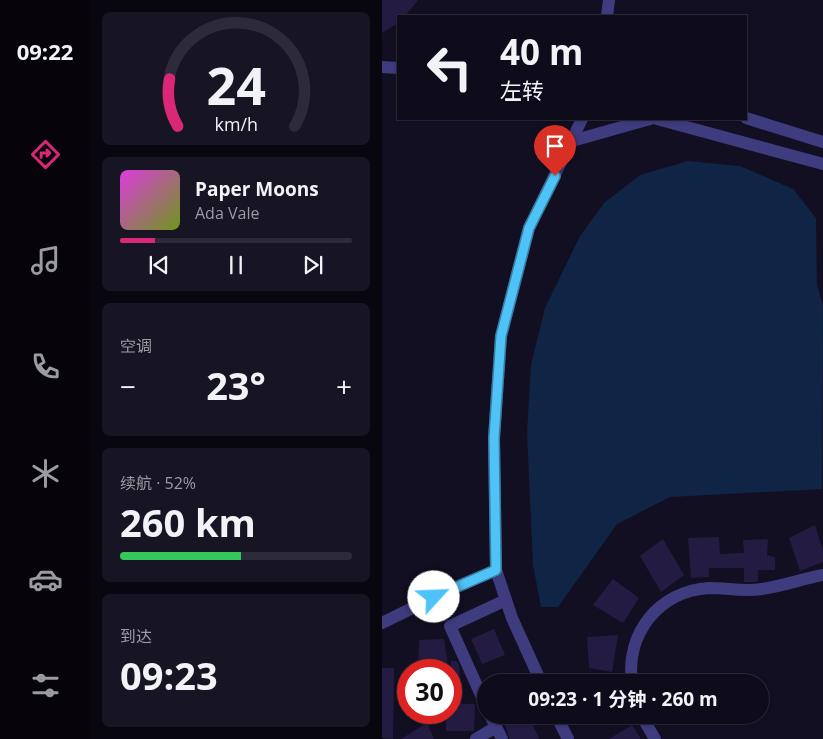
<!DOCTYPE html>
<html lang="zh">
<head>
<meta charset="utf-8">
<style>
  :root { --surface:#0e0b1a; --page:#171423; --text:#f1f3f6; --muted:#9b9ba2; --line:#2e2b39; --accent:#db2777 }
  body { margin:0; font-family:"Open Sans","Noto Sans SC",sans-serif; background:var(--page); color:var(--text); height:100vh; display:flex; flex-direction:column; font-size:19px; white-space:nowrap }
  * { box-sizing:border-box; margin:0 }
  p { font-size:16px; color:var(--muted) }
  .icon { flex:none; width:28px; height:28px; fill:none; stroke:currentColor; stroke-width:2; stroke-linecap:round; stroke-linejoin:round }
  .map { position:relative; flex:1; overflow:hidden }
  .side { display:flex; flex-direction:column; gap:12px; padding:12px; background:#08060e; width:292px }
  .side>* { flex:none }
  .guide { position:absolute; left:15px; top:15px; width:350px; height:105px; border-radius:0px; box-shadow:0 1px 4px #0004,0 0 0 1px var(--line); background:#0e0b1a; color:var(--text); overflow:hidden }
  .speed { position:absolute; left:15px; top:659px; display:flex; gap:10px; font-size:25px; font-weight:700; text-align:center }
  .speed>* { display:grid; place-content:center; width:65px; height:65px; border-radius:50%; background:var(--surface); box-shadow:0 1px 4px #0004,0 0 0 1px var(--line); line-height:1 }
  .speed .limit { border:8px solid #d22; background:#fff; color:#111 }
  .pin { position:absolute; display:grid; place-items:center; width:42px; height:42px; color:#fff; margin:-51px -21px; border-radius:50% 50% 50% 0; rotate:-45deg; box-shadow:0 0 5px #0007 }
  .pin .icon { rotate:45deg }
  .me { position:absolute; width:55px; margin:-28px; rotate:65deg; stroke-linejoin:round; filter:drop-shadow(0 0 4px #0008) }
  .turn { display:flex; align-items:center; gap:18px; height:105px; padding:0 20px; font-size:22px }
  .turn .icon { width:65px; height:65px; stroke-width:2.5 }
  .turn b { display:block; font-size:35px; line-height:42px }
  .big { font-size:38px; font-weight:700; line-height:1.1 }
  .side .widget { flex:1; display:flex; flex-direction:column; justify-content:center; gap:8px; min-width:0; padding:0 18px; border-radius:8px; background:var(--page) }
  .side .dial { align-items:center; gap:0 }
  .dial svg { height:130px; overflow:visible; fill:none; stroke:var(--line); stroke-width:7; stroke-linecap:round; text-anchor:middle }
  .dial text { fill:var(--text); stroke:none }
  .song { display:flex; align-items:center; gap:15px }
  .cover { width:60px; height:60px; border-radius:8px; background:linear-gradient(135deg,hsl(300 70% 55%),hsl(80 70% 35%)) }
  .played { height:5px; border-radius:2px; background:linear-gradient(90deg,var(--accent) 15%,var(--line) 15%) }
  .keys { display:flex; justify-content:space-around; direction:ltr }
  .heat { display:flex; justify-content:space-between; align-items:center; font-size:28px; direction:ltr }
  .charge { height:8px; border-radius:4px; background:linear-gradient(90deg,#34c759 52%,var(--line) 0) }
  .trip { position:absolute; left:95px; top:674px; width:292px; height:50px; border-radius:25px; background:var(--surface); box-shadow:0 1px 4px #0004,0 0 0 1px var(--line); font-weight:700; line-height:50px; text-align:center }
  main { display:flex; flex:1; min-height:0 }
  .dock { display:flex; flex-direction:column; width:90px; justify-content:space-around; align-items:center; background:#06040a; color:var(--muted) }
  .dock .icon { width:35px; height:35px }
  .dock .selected { color:var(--accent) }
  .dock b { font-size:22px; color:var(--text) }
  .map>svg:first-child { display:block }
  .water { fill:#102445 }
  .building { fill:#231b42 }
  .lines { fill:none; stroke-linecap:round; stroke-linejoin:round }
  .minor { stroke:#3e3c7f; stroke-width:12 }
  .route-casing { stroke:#337fa1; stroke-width:12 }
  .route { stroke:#4fc3f7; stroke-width:9 }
</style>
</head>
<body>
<main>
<nav class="dock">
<b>09:22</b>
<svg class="icon selected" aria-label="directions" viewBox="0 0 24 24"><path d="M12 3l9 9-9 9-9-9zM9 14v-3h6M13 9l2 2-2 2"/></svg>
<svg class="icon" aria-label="music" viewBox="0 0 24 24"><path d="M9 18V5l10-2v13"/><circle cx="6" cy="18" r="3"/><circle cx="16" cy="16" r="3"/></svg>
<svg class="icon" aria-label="phone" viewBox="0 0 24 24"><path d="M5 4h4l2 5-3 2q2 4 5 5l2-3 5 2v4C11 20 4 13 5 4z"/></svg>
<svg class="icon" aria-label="climate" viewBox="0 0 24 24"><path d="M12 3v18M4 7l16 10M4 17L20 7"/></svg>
<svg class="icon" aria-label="car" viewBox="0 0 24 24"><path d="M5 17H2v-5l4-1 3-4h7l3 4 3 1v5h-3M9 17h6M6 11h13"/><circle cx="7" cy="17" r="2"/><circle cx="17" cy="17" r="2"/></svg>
<svg class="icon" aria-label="filters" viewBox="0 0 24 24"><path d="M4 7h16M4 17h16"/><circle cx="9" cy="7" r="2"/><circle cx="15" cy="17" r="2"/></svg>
</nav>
<section class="side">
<div class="widget dial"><svg viewBox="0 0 100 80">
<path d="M14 69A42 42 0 1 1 86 69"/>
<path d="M14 69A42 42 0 0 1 9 40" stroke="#db2777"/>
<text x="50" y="56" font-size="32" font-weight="700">24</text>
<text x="50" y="72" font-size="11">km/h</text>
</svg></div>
<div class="widget">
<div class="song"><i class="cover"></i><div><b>Paper Moons</b><p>Ada Vale</p></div></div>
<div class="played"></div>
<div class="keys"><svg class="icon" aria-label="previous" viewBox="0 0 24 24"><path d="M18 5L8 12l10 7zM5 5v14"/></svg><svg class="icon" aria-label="pause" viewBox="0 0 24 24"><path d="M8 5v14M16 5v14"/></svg><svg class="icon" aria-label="next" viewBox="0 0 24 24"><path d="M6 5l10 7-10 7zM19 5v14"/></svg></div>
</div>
<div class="widget"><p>空调</p>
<div class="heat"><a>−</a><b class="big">23°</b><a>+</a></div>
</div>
<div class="widget"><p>续航 · 52%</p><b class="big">260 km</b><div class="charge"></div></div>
<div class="widget"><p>到达</p><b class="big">09:23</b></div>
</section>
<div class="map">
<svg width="441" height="739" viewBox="0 0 441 739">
  <rect width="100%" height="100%" fill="#120f22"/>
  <!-- water -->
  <path class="water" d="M306,161L358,166L411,189L434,218L435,285L441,305L440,489L288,497L235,524L176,607H159L151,565L145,433L149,365L163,308L198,236L222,203L258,175Z"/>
  <!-- building -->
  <g class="building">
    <path d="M0,0H36L23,16H16V23L0,33Z"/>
    <path d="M433,525L441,551V562L418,571L407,538Z"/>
    <path d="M337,537L338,554L362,553L361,540L386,539L385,555L393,557V570H376V581L373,582H362V568H327V577L309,578L306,538Z"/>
    <path d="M281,539L302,575L279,592L258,556Z"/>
    <path d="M231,579L257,598L241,623L211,605Z"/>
    <path d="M112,629L123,655L100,664L89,639Z"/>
    <path d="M236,635L230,672L207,668L205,637Z"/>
    <path d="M62,639L66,665L36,667L37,640Z"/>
    <path d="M69,661H75L77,665L80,704H93L92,731H64V712H69Z"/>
    <path d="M0,668H12L11,739L0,738Z"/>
    <path d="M139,715H147L157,739H128L122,723Z"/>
    <path d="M45,723L52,739H19Z"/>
    <path d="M250,725L259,739H227Z"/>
  </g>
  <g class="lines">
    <!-- minor -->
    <g class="minor">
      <path d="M225,16L227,0"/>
      <path d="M0,67L16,68"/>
      <path d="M364,118L441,142"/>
      <path d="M275,119L441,164"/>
      <path d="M190,141L268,119"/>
      <path d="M0,623L69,589L114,570"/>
      <path d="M159,682L130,618L114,570L112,438L119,336L147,228L200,119"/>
      <path d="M250,682C243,634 277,591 327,588C345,588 363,592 380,589C401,586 420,579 441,575"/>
      <path d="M104,706L68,626L124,600"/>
      <path d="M108,715L120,739"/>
      <path d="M174,715L186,739"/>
      <path d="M259,715L273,739"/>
      <path d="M94,739L114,727"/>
    </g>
  </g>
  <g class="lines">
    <defs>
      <path id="route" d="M52,597L114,570L112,438L119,336L147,228L173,176"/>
    </defs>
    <!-- route casing -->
    <use href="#route" class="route-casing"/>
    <!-- route -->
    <use href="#route" class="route"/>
  </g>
</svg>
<div class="speed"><div class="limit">30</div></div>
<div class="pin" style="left:173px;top:176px;background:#d93025"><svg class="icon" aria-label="arrive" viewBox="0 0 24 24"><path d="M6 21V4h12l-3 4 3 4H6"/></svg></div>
<svg class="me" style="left:52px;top:597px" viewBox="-20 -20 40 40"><circle r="19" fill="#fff"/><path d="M0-13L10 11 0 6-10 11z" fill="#4fc3f7"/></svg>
<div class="trip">09:23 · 1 分钟 · 260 m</div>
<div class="guide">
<div class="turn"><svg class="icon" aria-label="left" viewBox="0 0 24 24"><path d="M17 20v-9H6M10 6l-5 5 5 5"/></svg><div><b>40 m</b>左转</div></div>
</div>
</div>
</main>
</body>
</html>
